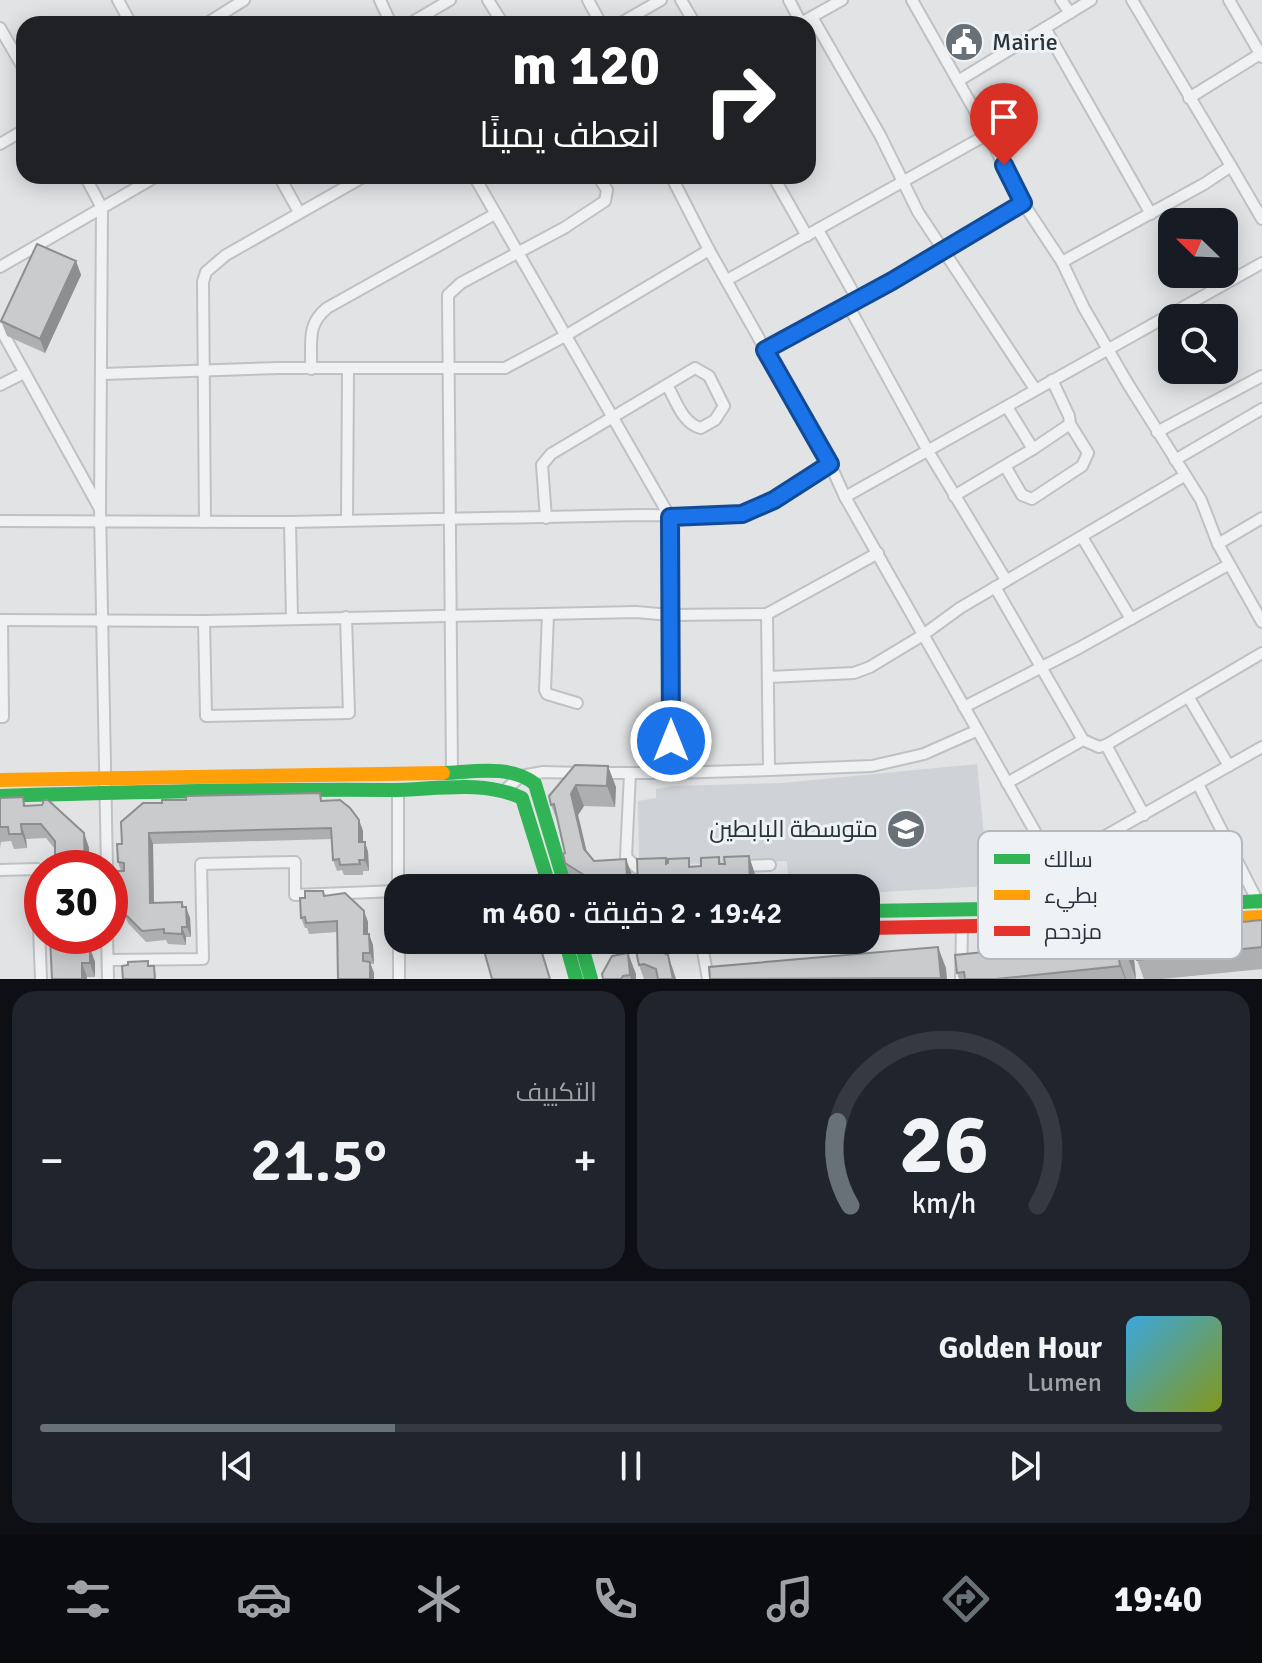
<!DOCTYPE html>
<html lang="ar">
<head>
<meta charset="utf-8">
<style>
  :root { --surface:#171b24; --page:#20242c; --text:#f1f3f6; --muted:#9ea1a6; --line:#363941; --accent:#697178 }
  body { margin:0; font-family:Signika,Cairo,sans-serif; background:var(--page); color:var(--text); direction:rtl; height:100vh; display:flex; flex-direction:column; font-size:30px; white-space:nowrap }
  * { box-sizing:border-box; margin:0 }
  p { font-size:26px; color:var(--muted) }
  .icon { flex:none; width:44px; height:44px; fill:none; stroke:currentColor; stroke-width:2; stroke-linecap:round; stroke-linejoin:round }
  .map { position:relative; height:979px; overflow:hidden; direction:ltr }
  .drawer { display:flex; flex-direction:column; gap:12px; padding:12px; background:#0d0f14; flex:1 }
  .drawer>* { flex:none }
  .banner { position:absolute; left:16px; top:16px; width:800px; height:168px; border-radius:24px; box-shadow:0 4px 20px #0003; direction:rtl; background:#202124; color:#fff; overflow:hidden }
  .needle { width:52px; rotate:293deg }
  .fabs { position:absolute; left:1158px; top:208px; display:grid; gap:16px }
  .fabs a { display:grid; place-items:center; width:80px; height:80px; border-radius:16px; background:var(--surface); box-shadow:0 4px 20px #0003; font-size:40px }
  .speed { position:absolute; left:24px; top:850px; display:flex; gap:16px; font-size:40px; font-weight:700; text-align:center }
  .speed>* { display:grid; place-content:center; width:104px; height:104px; border-radius:50%; background:var(--surface); box-shadow:0 4px 20px #0003; line-height:1 }
  .speed .limit { border:12px solid #d22; background:#fff; color:#111 }
  .pin { position:absolute; display:grid; place-items:center; width:68px; height:68px; color:#fff; margin:-82px -34px; border-radius:50% 50% 50% 0; rotate:-45deg; box-shadow:0 0 8px #0007 }
  .pin .icon { rotate:45deg }
  .me { position:absolute; width:88px; margin:-44px; rotate:0deg; stroke-linejoin:round; filter:drop-shadow(0 0 6px #0008) }
  .turn { display:flex; align-items:center; gap:28px; height:168px; padding:0 24px; font-size:36px }
  .turn .icon { width:104px; height:104px; stroke-width:2.5 }
  .turn b { display:block; font-size:56px; line-height:68px }
  .big { font-size:60px; font-weight:600; line-height:1.1 }
  .drawer .widget { flex:1; display:flex; flex-direction:column; justify-content:center; gap:12px; min-width:0; padding:0 28px; border-radius:24px; background:var(--page) }
  .drawer .dial { align-items:center; gap:0 }
  .dial svg { height:208px; overflow:visible; fill:none; stroke:var(--line); stroke-width:7; stroke-linecap:round; text-anchor:middle }
  .dial text { fill:var(--text); stroke:none }
  .song { display:flex; align-items:center; gap:24px }
  .cover { width:96px; height:96px; border-radius:12px; background:linear-gradient(135deg,hsl(200 70% 55%),hsl(70 70% 35%)) }
  .played { height:8px; border-radius:4px; background:linear-gradient(90deg,var(--accent) 30%,var(--line) 30%) }
  .keys { display:flex; justify-content:space-around; direction:ltr }
  .heat { display:flex; justify-content:space-between; align-items:center; font-size:44px; direction:ltr }
  .drawer .tiles { flex:1; display:grid; gap:12px; grid-template-columns:1fr 1fr }
  .widget:last-child { grid-column:span 2 }
  .trip { position:absolute; left:384px; top:874px; width:496px; height:80px; border-radius:24px; background:var(--surface); box-shadow:0 4px 20px #0003; font-weight:600; line-height:80px; text-align:center; direction:rtl }
  .dock { display:flex; height:128px; justify-content:space-around; align-items:center; background:#090b0e; color:var(--muted) }
  .dock .icon { width:56px; height:56px }
  .dock .active { color:var(--accent) }
  .dock b { font-size:36px; color:var(--text) }
  .map>svg:first-child { display:block }
  .built { fill:#cfd3d8 }
  .lines { fill:none; stroke-linecap:round; stroke-linejoin:round }
  .street-casing { stroke:#bfc1c3; stroke-width:14 }
  .street { stroke:#f0f1f2; stroke-width:10 }
  .fast { stroke:#30b455; stroke-width:14 }
  .slow { stroke:#ff9f0a; stroke-width:14 }
  .jam { stroke:#e5322d; stroke-width:14 }
  .wall { fill:#adafb0 }
  .shaded-wall { fill:#8d8e90 }
  .building { fill:#c9cbcd; stroke:#8d8e90; stroke-width:2 }
  .route-casing { stroke:#114b97; stroke-width:20 }
  .route { stroke:#1a73e8; stroke-width:14 }
  .labels { text-anchor:middle; stroke-width:6; stroke-linejoin:round; paint-order:stroke }
  .poi-label { font-size:24px; fill:#28333e; stroke:#eef2f5; text-anchor:start }
  .key { fill:#eef2f5; stroke:#b3b9be; stroke-width:2 }
  .key-label { font-size:22px; fill:#28333e }
</style>
</head>
<body>
<div class="map">
<svg width="1262" height="979" viewBox="0 0 1262 979">
  <rect width="100%" height="100%" fill="#e1e3e5"/>
  <!-- built -->
  <path class="built" d="M977,764L989,886L866,893V888H789L787,861L645,865L639,858L638,801L656,798V789L673,786L782,783Z"/>
  <g class="lines">
    <defs>
      <g id="street">
        <path d="M118,0L131,24"/>
        <path d="M380,0L391,24"/>
        <path d="M488,0L503,24"/>
        <path d="M588,0L601,24"/>
        <path d="M681,0L695,24"/>
        <path d="M789,0L801,23"/>
        <path d="M912,0L988,134L1023,203L1062,262L1084,308L1128,384L1201,500L1218,544L1262,622"/>
        <path d="M1061,0L1070,13"/>
        <path d="M1091,0L1045,28L1151,214"/>
        <path d="M1132,0L1231,166"/>
        <path d="M1229,0L1262,57"/>
        <path d="M812,17L880,135L918,212L1035,389"/>
        <path d="M206,24L244,0"/>
        <path d="M409,24L450,0"/>
        <path d="M619,24L661,0"/>
        <path d="M799,24L842,0"/>
        <path d="M0,28L24,69"/>
        <path d="M958,81L1045,28"/>
        <path d="M1189,98L1260,54"/>
        <path d="M0,144L24,130"/>
        <path d="M85,176L102,208L100,510L107,868"/>
        <path d="M279,176L299,212"/>
        <path d="M474,176L670,517L671,773H598"/>
        <path d="M671,176L709,250L830,464L845,497L1054,865L1084,925"/>
        <path d="M773,176L807,236"/>
        <path d="M818,230L857,299"/>
        <path d="M1062,262L1204,184L1231,166L1262,219"/>
        <path d="M0,267L157,176"/>
        <path d="M727,280L988,134"/>
        <path d="M848,305L928,451L1006,580"/>
        <path d="M0,328L100,509"/>
        <path d="M765,350L892,281L1023,203"/>
        <path d="M311,369C312,343 306,325 327,308L495,214"/>
        <path d="M103,374L279,368H505L565,336L709,250"/>
        <path d="M0,385L24,373"/>
        <path d="M1007,407L1033,449"/>
        <path d="M1157,432L1262,376"/>
        <path d="M1175,460L1262,409"/>
        <path d="M1005,466L1022,495L1032,499L1082,466L1088,453L1070,424"/>
        <path d="M954,496L1033,449L1070,424L1069,416L1052,380"/>
        <path d="M845,497L1262,263"/>
        <path d="M546,518L542,465L551,454L695,368L709,376L724,406L715,420L701,428C683,424 676,401 667,385"/>
        <path d="M347,520L348,370"/>
        <path d="M0,521L290,522L640,515L723,516L742,514L758,508L830,464"/>
        <path d="M205,522L203,282L206,272L226,255L365,176"/>
        <path d="M290,522L292,619"/>
        <path d="M1082,537L1131,619"/>
        <path d="M1218,544L1262,518"/>
        <path d="M995,587L1083,740L1099,747L1106,745L1262,653"/>
        <path d="M548,614L545,690L547,694L577,703"/>
        <path d="M767,614L769,770L872,766L924,754L976,731"/>
        <path d="M0,620L204,621L636,612L671,615L767,614L878,553"/>
        <path d="M204,621L206,716L349,713L346,617"/>
        <path d="M769,677L854,673L870,667L923,635L960,608L1184,476"/>
        <path d="M1189,698L1229,766"/>
        <path d="M964,707L1079,648L1228,565"/>
        <path d="M0,717H3L2,620"/>
        <path d="M1106,745L1144,815"/>
        <path d="M452,773L448,295L461,283L564,228L605,201L607,190L598,176"/>
        <path d="M630,773L626,857L637,868H648"/>
        <path d="M671,773L769,770"/>
        <path d="M1007,783L1083,740"/>
        <path d="M1198,784L1258,902"/>
        <path d="M398,790V888"/>
        <path d="M505,790L521,776L543,772L582,773"/>
        <path d="M1054,865L1262,747"/>
        <path d="M740,866L770,865"/>
        <path d="M0,870L37,869L39,927H42"/>
        <path d="M39,927L41,979"/>
        <path d="M107,936L108,979"/>
        <path d="M399,940V979"/>
        <path d="M701,940L708,979"/>
        <path d="M108,960L203,959L201,864L295,862V895L398,891"/>
        <path d="M961,979L962,928"/>
      </g>
    </defs>
    <!-- street casing -->
    <use href="#street" class="street-casing"/>
    <!-- street -->
    <use href="#street" class="street"/>
    <!-- fast -->
    <g class="fast">
      <path d="M443,773C472,772 511,764 535,784L566,888"/>
      <path d="M0,796C130,792 260,789 390,790C433,790 482,779 522,798L550,888"/>
      <path d="M866,911L1166,906L1262,901"/>
      <path d="M565,940L576,979"/>
      <path d="M580,940L591,979"/>
    </g>
    <!-- slow -->
    <g class="slow">
      <path d="M0,780L443,773"/>
      <path d="M1134,923L1262,917"/>
      <path d="M566,944L611,940"/>
    </g>
    <!-- jam -->
    <path class="jam" d="M866,928L1134,923"/>
  </g>
  <!-- wall -->
  <g class="wall">
    <path d="M76,261L81,275L45,353L7,336L1,321Z"/>
    <path d="M575,765L616,787L615,807L584,806L578,815L587,853L594,861L634,880V888H578L572,884L565,863V853L559,826L551,805Z"/>
    <path d="M23,797L26,806L84,833L89,848L55,859V849L46,838L26,839L27,848L14,849L11,841L1,842L0,848V798Z"/>
    <path d="M323,801L359,820L363,831V842H365L368,852L369,871H363V875H344L342,870L337,871L333,860L332,839L153,844L154,903L182,902L190,918L191,937H186V945L168,944L166,940L146,942L128,923L124,913L123,901H122L118,890L121,871L118,862L122,844L121,822Z"/>
    <path d="M719,857L721,864L756,877L757,888H638L668,863L692,866H701Z"/>
    <path d="M325,895L364,911L368,922V934L373,945L374,964H370L374,973V979H338L337,932L309,934L307,928H305L301,918L305,898Z"/>
    <path d="M1262,920V969L1162,979H1144L1137,960Z"/>
    <path d="M50,936H94V949H90L95,962V977H87Z"/>
    <path d="M1126,938L1134,959L1136,979H959L957,973Z"/>
    <path d="M668,955L676,979H644L639,965Z"/>
    <path d="M636,974V979H603Z"/>
  </g>
  <!-- shaded-wall -->
  <g class="shaded-wall">
    <path d="M76,261L81,275L45,353L40,339Z"/>
    <path d="M608,766L616,787L615,807L607,786Z"/>
    <path d="M576,785L584,806L578,815L591,870L584,849L571,794Z"/>
    <path d="M359,820L363,831V852L359,842Z"/>
    <path d="M21,824L26,839L27,848L22,834Z"/>
    <path d="M84,833L89,848L90,868H85Z"/>
    <path d="M149,833L153,844L154,914L150,903Z"/>
    <path d="M365,842L368,852L369,871L365,860Z"/>
    <path d="M749,856L756,877L757,888H751L750,885Z"/>
    <path d="M626,859L634,880V888H631L627,879Z"/>
    <path d="M186,907L190,918L191,937L187,927Z"/>
    <path d="M364,911L368,922V945L364,934Z"/>
    <path d="M182,927L186,937V945L182,934Z"/>
    <path d="M369,934L373,945L374,964L370,953Z"/>
    <path d="M90,936H94V949Z"/>
    <path d="M1126,938L1134,959L1136,979L1128,958Z"/>
    <path d="M938,947L946,968L947,979H941Z"/>
    <path d="M90,948L95,962V977L90,963Z"/>
    <path d="M628,953L636,974V979H631L630,975Z"/>
    <path d="M668,955L676,979H673Z"/>
    <path d="M1119,959L1126,979H1125L1120,966Z"/>
    <path d="M370,962L374,973V979H370Z"/>
    <path d="M82,963L87,977V979H82Z"/>
  </g>
  <!-- building -->
  <g class="building">
    <path d="M37,244L76,261L40,339L1,321Z"/>
    <path d="M575,765L608,766L607,786L576,785L571,794L584,849L594,861L626,859L627,879L592,880L565,863L563,854L565,853L554,804L551,805L549,796Z"/>
    <path d="M320,793L321,801L340,800L350,808L359,820V842H365V860H359L360,864L340,865L339,859L333,860L331,828L149,833L150,903L182,902V907H186L187,927H182V934L164,933V929L142,931L124,913L123,890H118L117,871H124V863L118,862L117,844H122L121,822L143,803H162V800H186V796Z"/>
    <path d="M23,797L24,806L42,805L44,800H48L84,833L85,868H48V859H55V841L41,824H21L22,834H9L8,827H0V798Z"/>
    <path d="M749,856L750,885L702,888V881L689,882V888H638L637,859L666,858V864L668,863V859L689,858V867L701,866V858L719,857V864H725L724,857Z"/>
    <path d="M305,891H323L324,896L345,893L364,911V934H369L370,953H363V961L370,962V979H338L337,921L306,923L305,917L301,918L300,898H305Z"/>
    <path d="M1262,920V947L1137,960L1134,933Z"/>
    <path d="M50,936H83L84,948H90V963H82V979H52Z"/>
    <path d="M1126,938L1128,958L1119,959L1120,966L996,979H965L964,972L957,973L955,955Z"/>
    <path d="M481,940H538L550,979H492Z"/>
    <path d="M938,947L941,978L710,979L709,967Z"/>
    <path d="M654,948L668,955L673,979H658L656,969L644,964L639,965L636,951Z"/>
    <path d="M628,953L630,975L623,976L621,979H603L602,974L612,956Z"/>
    <path d="M148,961V966H154L155,979H123L122,966L128,965V962Z"/>
  </g>
  <g class="lines">
    <defs>
      <path id="route" d="M671,741L670,517L742,514L774,500L830,464L765,350L892,281L1023,203L1004,165"/>
    </defs>
    <!-- route casing -->
    <use href="#route" class="route-casing"/>
    <!-- route -->
    <use href="#route" class="route"/>
  </g>
  <!-- icons -->
  <defs>
    <symbol id="civic-disc" viewBox="-11 -11 22 22"><circle r="9.5" fill="#697178" stroke="#eef2f5"/><path d="M-.6-6.5H3V-4.5H.6V-3L4-1V1h2V6H-6V1h2V-1L-.6-3ZM-1.2 2.5V6h2.4V2.5Z" fill="#fff"/></symbol>
    <symbol id="school-disc" viewBox="-11 -11 22 22"><circle r="9.5" fill="#697178" stroke="#eef2f5"/><path d="M0-5L7-2L0 1L-7-2ZM-4 1L0 2.5L4 1V4Q0 6-4 4Z" fill="#fff"/></symbol>
  </defs>
  <g fill-rule="evenodd">
    <use href="#civic-disc" x="942" y="20" width="44" height="44"/>
    <use href="#school-disc" x="884" y="807" width="44" height="44"/>
  </g>
  <g class="labels">
    <!-- poi labels -->
    <g class="poi-label">
      <text x="992" y="50">Mairie</text>
      <text x="878" y="837" text-anchor="end">متوسطة البابطين</text>
    </g>
  </g>
  <!-- legend -->
  <rect x="978" y="831" width="264" height="128" rx="12" class="key"/>
  <rect x="994" y="854" width="36" height="10" fill="#30b455"/>
  <rect x="994" y="890" width="36" height="10" fill="#ff9f0a"/>
  <rect x="994" y="926" width="36" height="10" fill="#e5322d"/>
  <g class="key-label">
    <text x="1044" y="867">سالك</text>
    <text x="1044" y="903">بطيء</text>
    <text x="1044" y="939">مزدحم</text>
  </g>
</svg>
<div class="fabs">
<a><svg class="needle" viewBox="-14 -14 28 28"><path d="M0-13l5 13h-10z" fill="#e53935"/><path d="M0 13l5-13h-10z" fill="#9ea1a6"/></svg></a>
<a><svg class="icon" aria-label="search" viewBox="0 0 24 24"><circle cx="10" cy="10" r="6"/><path d="M15 15l6 6"/></svg></a>
</div>
<div class="speed"><div class="limit">30</div></div>
<div class="pin" style="left:1004px;top:165px;background:#d93025"><svg class="icon" aria-label="arrive" viewBox="0 0 24 24"><path d="M6 21V4h12l-3 4 3 4H6"/></svg></div>
<svg class="me" style="left:671px;top:741px" viewBox="-20 -20 40 40"><circle r="17" fill="#1a73e8" stroke="#fff" stroke-width="3"/><path d="M0-11L8 9 0 5-8 9z" fill="#fff"/></svg>
<div class="trip">19:42 · 2 دقيقة · 460 m</div>
<div class="banner">
<div class="turn"><svg class="icon" aria-label="right" viewBox="0 0 24 24"><path d="M7 20v-9h11M14 6l5 5-5 5"/></svg><div><b>120 m</b>انعطف يمينًا</div></div>
</div>
</div>
<section class="drawer">
<div class="tiles">
<div class="widget dial"><svg viewBox="0 0 100 80">
<path d="M14 69A42 42 0 1 1 86 69"/>
<path d="M14 69A42 42 0 0 1 9 37" stroke="#697178"/>
<text x="50" y="56" font-size="32" font-weight="700">26</text>
<text x="50" y="72" font-size="11">km/h</text>
</svg></div>
<div class="widget"><p>التكييف</p>
<div class="heat"><a>−</a><b class="big">21.5°</b><a>+</a></div>
</div>
<div class="widget">
<div class="song"><i class="cover"></i><div><b>Golden Hour</b><p>Lumen</p></div></div>
<div class="played"></div>
<div class="keys"><svg class="icon" aria-label="previous" viewBox="0 0 24 24"><path d="M18 5L8 12l10 7zM5 5v14"/></svg><svg class="icon" aria-label="pause" viewBox="0 0 24 24"><path d="M8 5v14M16 5v14"/></svg><svg class="icon" aria-label="next" viewBox="0 0 24 24"><path d="M6 5l10 7-10 7zM19 5v14"/></svg></div>
</div>
</div>
</section>
<nav class="dock">
<b>19:40</b>
<svg class="icon active" aria-label="directions" viewBox="0 0 24 24"><path d="M12 3l9 9-9 9-9-9zM9 14v-3h6M13 9l2 2-2 2"/></svg>
<svg class="icon" aria-label="music" viewBox="0 0 24 24"><path d="M9 18V5l10-2v13"/><circle cx="6" cy="18" r="3"/><circle cx="16" cy="16" r="3"/></svg>
<svg class="icon" aria-label="phone" viewBox="0 0 24 24"><path d="M5 4h4l2 5-3 2q2 4 5 5l2-3 5 2v4C11 20 4 13 5 4z"/></svg>
<svg class="icon" aria-label="climate" viewBox="0 0 24 24"><path d="M12 3v18M4 7l16 10M4 17L20 7"/></svg>
<svg class="icon" aria-label="car" viewBox="0 0 24 24"><path d="M5 17H2v-5l4-1 3-4h7l3 4 3 1v5h-3M9 17h6M6 11h13"/><circle cx="7" cy="17" r="2"/><circle cx="17" cy="17" r="2"/></svg>
<svg class="icon" aria-label="filters" viewBox="0 0 24 24"><path d="M4 7h16M4 17h16"/><circle cx="9" cy="7" r="2"/><circle cx="15" cy="17" r="2"/></svg>
</nav>
</body>
</html>
